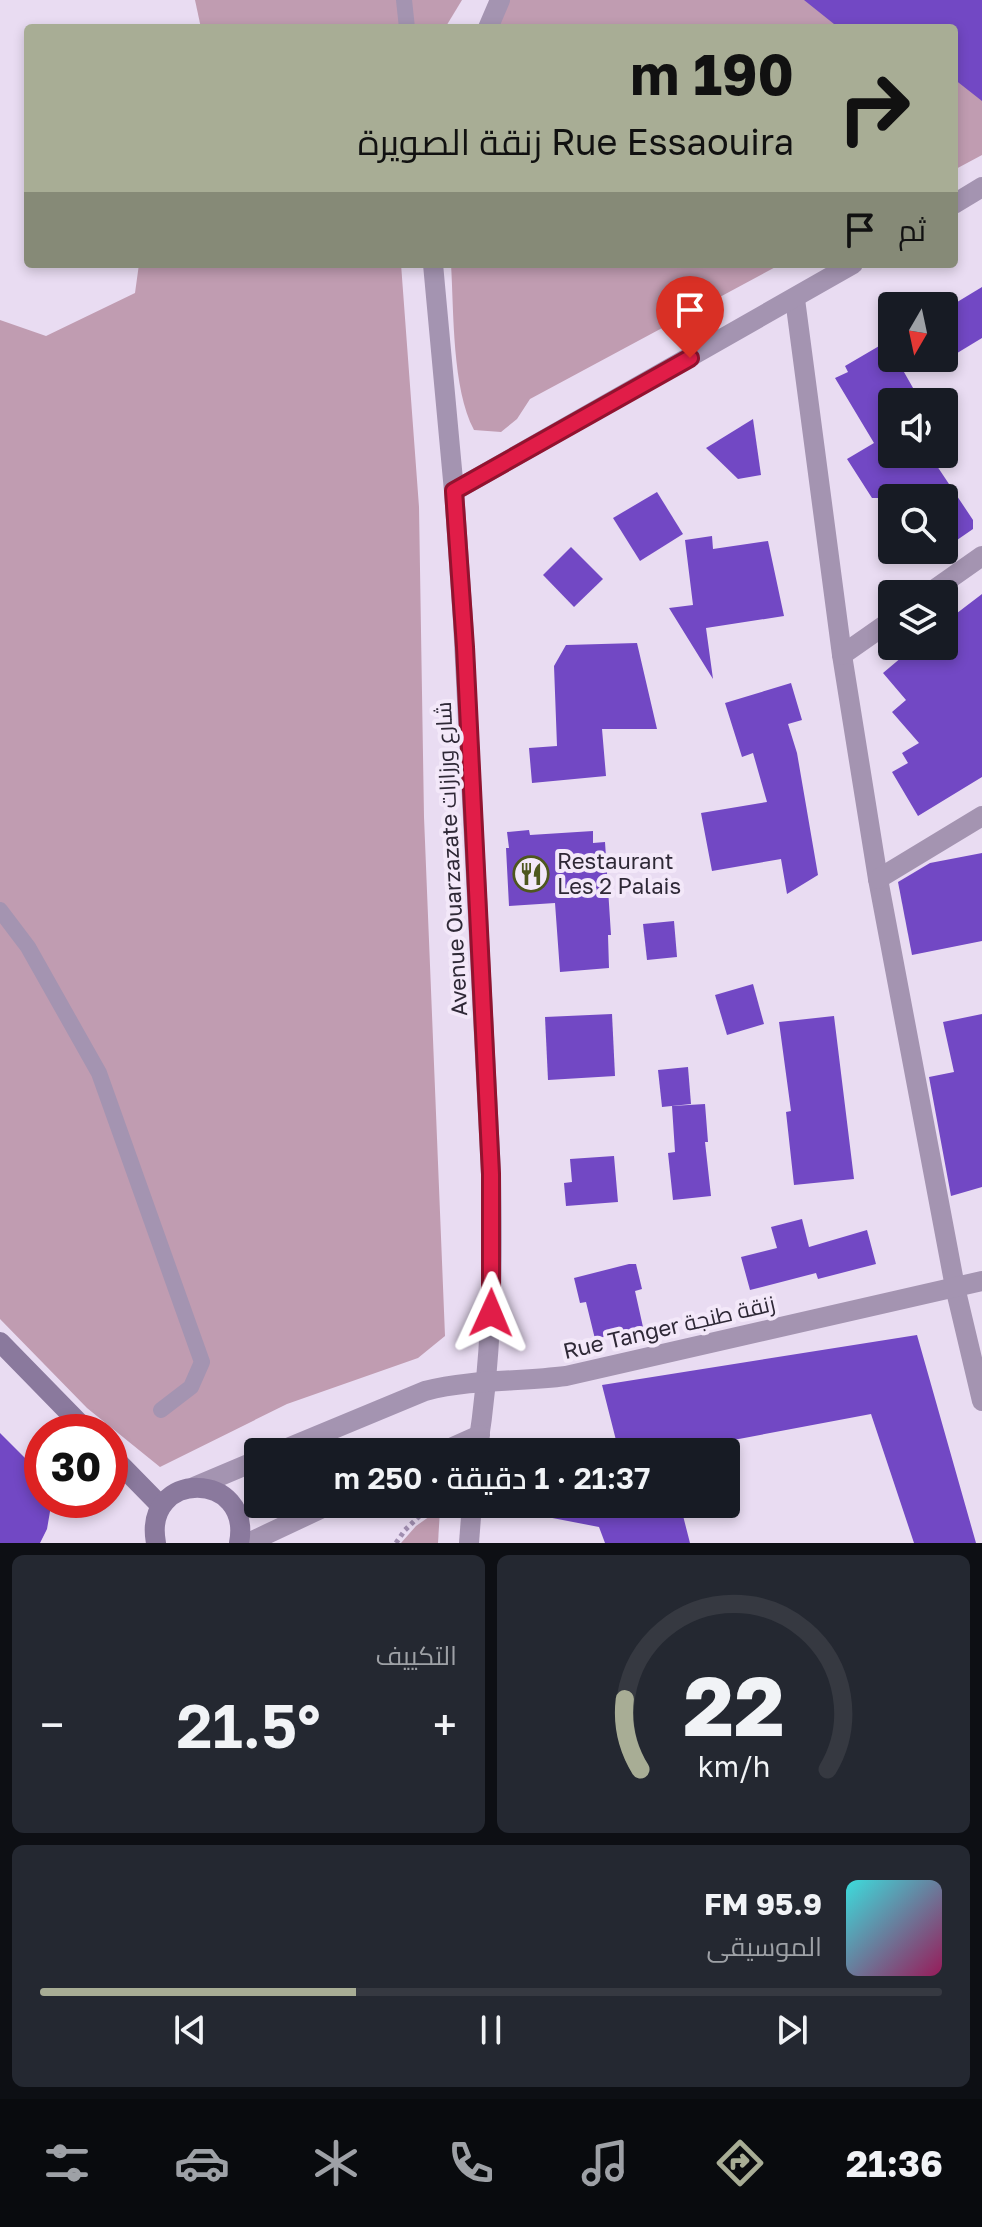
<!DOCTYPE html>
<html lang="ar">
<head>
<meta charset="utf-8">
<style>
  :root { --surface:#171b24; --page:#242831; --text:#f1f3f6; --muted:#9ea1a6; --line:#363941; --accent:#a8ad95 }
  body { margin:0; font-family:"Golos Text",Cairo,sans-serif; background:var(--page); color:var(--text); direction:rtl; height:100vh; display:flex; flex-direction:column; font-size:30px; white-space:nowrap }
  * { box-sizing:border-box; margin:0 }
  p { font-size:26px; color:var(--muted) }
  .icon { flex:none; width:44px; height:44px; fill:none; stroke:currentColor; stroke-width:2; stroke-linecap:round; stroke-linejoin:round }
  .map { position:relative; height:1543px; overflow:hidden; direction:ltr }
  .panel { display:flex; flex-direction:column; gap:12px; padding:12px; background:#0d0f14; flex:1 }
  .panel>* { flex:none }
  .top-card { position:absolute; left:24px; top:24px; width:934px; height:244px; border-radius:8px; box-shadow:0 4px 12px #0003; direction:rtl; background:#a8ad95; color:#111; overflow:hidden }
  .needle { width:52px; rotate:189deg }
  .tools { position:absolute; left:878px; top:292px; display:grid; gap:16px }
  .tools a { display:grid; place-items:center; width:80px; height:80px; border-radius:8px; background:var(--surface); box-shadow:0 4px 12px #0003; font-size:40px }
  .speed { position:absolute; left:24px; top:1414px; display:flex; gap:16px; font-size:40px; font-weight:700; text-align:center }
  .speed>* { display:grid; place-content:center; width:104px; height:104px; border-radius:50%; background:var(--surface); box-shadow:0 4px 12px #0003; line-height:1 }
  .speed .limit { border:12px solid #d22; background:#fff; color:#111 }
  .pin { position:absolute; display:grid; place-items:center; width:68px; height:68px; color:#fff; margin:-82px -34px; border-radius:50% 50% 50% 0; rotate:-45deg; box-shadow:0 0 8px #0007 }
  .pin .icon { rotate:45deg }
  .me { position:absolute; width:88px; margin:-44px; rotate:1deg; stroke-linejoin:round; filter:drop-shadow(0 0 6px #0008) }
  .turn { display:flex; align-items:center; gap:28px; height:168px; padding:0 32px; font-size:36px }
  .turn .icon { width:104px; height:104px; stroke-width:2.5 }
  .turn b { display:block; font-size:56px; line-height:68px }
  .then { display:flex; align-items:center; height:76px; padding:0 32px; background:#0003; gap:16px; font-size:30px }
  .big { font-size:60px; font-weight:600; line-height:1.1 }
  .panel .card { flex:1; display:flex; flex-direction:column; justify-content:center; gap:12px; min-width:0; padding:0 28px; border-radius:12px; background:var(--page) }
  .panel .dial { align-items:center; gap:0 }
  .dial svg { height:208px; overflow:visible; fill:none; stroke:var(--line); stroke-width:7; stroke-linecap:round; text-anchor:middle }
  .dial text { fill:var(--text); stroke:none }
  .song { display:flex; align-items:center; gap:24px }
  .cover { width:96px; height:96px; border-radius:12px; background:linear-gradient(135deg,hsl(180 70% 55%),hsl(330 70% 35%)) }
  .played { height:8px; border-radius:4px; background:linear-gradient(90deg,var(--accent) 35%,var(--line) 35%) }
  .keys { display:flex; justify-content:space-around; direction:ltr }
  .heat { display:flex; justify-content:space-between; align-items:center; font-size:44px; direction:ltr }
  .panel .tiles { flex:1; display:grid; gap:12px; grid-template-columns:1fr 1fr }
  .card:last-child { grid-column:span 2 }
  .trip { position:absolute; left:244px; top:1438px; width:496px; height:80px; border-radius:8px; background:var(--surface); box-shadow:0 4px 12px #0003; font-weight:600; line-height:80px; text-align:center; direction:rtl }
  .tabs { display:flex; height:128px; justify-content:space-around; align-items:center; background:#090b0e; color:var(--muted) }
  .tabs .icon { width:56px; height:56px }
  .tabs .on { color:var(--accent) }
  .tabs b { font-size:36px; color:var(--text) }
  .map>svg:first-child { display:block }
  .green { fill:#c09cb1 }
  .building { fill:#7248c4 }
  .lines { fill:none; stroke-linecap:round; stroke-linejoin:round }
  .path { stroke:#a08eb0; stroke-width:5; stroke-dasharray:4 4; stroke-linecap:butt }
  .lane { stroke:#a494b1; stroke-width:16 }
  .street { stroke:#a494b1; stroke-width:20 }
  .secondary { stroke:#8a799d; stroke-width:20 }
  .route-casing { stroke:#92132f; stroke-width:20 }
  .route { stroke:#e11d48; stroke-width:14 }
  .labels { text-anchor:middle; stroke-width:8; stroke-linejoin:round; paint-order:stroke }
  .street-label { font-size:22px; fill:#2e2836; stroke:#f3e8f9 }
  .poi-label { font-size:22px; fill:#2e2836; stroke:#f3e8f9; text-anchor:start }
</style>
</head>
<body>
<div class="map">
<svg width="982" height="1543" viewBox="0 0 982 1543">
  <rect width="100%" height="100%" fill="#e9dcf2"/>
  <!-- green -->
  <g class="green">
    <path d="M195,0H462L445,28H201Z"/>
    <path d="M507,0H982V155L954,170V28H491Z"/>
    <path d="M139,264H401L419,507L424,817L445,1336L418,1358L287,1404L160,1467L87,1408L0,1319V320L46,336L135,293Z"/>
    <path d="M451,264H781L530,399L517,419L501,432L474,430C452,388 454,313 451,264Z"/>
    <path d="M440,1509L438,1543H401L416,1526Z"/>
  </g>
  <!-- building -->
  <g class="building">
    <path d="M804,0H982V101L954,79V28H839Z"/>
    <path d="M982,287V338L944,361V310Z"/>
    <path d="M886,342L892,352V358H896L921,402H892V454H929L973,520V529L944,549V498H872L847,459L874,443L835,378L848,372L845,366Z"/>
    <path d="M753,419L761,475L738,479L706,448Z"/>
    <path d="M657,492L683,534L640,561L613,518Z"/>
    <path d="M712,536L713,549L768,541L784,616L706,628L713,679L669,608L693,605L685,540Z"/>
    <path d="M571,547L603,579L574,607L543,575Z"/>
    <path d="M982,594V777L918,816L892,772L908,763L902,753L919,743L892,712L906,700L883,673L915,646H944V623Z"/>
    <path d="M637,643L657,729H602L606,776L532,783L529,748L557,746L554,666L566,645Z"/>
    <path d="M791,683L802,720L788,724L797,753L818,875L787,894L781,859L712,871L701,813L767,802L753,753L742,757L725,703Z"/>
    <path d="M529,830L530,835L593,831V843L605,842L611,935H608L609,968L560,972L555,903L509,906L506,848H509L507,832Z"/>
    <path d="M982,853V941L912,955L898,882L930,863Z"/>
    <path d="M674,921L677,957L647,960L643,924Z"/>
    <path d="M753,984L764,1024L727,1035L715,995Z"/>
    <path d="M612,1014L615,1076L548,1080L545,1017Z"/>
    <path d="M982,1014V1187L951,1196L929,1077L954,1072L943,1022Z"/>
    <path d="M834,1016L854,1179L794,1185L786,1112L791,1111L779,1022Z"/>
    <path d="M688,1067L691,1104L662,1107L658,1070Z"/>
    <path d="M705,1104L708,1142H705L711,1196L673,1200L668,1153L675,1152L672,1106Z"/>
    <path d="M614,1156L618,1202L566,1206L564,1183L572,1182L570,1159Z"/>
    <path d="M802,1219L809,1247L867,1230L876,1264L818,1279L816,1273L750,1290L741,1257L777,1248L771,1227Z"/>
    <path d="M629,1264H636L642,1289L635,1291L643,1327L595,1339L586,1302L580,1303L574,1278Z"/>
    <path d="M917,1335L976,1543H914L871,1414L670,1452H619L602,1385Z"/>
    <path d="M0,1433L42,1475V1500H52L47,1529L40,1543H0Z"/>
    <path d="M543,1504H680L690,1543H605L599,1527L542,1516Z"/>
  </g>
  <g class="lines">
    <!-- path -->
    <path class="path" d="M396,1543L405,1530L432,1504"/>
    <!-- lane -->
    <g class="lane">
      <path d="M404,0L407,28"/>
      <path d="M0,910L28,947L99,1073L202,1362L191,1387L161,1410"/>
    </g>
    <!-- street -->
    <g class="street">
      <path d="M488,28L500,0"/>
      <path d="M954,204L982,187"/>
      <path d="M433,264L454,491L463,621L491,1174C493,1268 492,1360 477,1452"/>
      <path d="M795,299L842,655L878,879L955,1287L982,1401"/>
      <path d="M454,491L853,264"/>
      <path d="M928,594L982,556"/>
      <path d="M842,655L892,620"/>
      <path d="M878,879L982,816"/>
      <path d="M278,1452L425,1391C471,1379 519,1382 566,1376L982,1281"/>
      <path d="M442,1452L480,1435"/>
      <path d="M194,1487L258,1460"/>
      <path d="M248,1543L331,1504"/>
      <path d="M469,1543L472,1504"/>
    </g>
    <!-- secondary -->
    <g class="secondary">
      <path d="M0,1342L88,1432"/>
      <path d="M110,1454L161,1506"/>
      <path d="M156,1543C142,1469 253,1470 239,1543"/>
    </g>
  </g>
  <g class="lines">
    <defs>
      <path id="route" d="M491,1313V1174L465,647L454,491L690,358"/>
    </defs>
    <!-- route casing -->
    <use href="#route" class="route-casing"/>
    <!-- route -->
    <use href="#route" class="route"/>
  </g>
  <!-- icons -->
  <defs>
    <symbol id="restaurant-ring" viewBox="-11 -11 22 22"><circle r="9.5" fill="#f3e8f9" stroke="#4e571e" stroke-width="1.5"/><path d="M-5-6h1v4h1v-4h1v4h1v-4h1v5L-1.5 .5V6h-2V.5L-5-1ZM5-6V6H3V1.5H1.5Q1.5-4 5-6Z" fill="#4e571e"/></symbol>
  </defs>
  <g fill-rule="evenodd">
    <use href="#restaurant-ring" x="511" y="854" width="40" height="40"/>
  </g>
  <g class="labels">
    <!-- street labels -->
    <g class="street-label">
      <text transform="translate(451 859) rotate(-93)" y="8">Avenue Ouarzazate شارع ورزازات</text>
      <text transform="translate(669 1327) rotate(-13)" y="8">Rue Tanger زنقة طنجة</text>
    </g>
    <!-- poi labels -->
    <g class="poi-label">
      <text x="557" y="869">Restaurant<tspan x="557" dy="25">Les 2 Palais</tspan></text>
    </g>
  </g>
</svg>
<div class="tools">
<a><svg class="needle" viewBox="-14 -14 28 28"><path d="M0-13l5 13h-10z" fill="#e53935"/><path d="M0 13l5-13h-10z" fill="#9ea1a6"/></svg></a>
<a><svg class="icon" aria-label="sound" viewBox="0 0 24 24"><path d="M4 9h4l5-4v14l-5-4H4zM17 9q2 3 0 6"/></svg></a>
<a><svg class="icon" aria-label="search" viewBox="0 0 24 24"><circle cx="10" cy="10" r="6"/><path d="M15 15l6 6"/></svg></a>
<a><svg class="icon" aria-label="layers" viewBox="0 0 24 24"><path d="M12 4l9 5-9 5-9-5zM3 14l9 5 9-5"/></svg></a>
</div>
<div class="speed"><div class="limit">30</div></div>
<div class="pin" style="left:690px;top:358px;background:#d93025"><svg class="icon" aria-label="arrive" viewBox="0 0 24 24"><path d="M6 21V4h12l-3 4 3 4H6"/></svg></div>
<svg class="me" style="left:491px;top:1313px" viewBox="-20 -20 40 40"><path d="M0-17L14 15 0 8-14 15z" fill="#e11d48" stroke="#fff" stroke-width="4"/></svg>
<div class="trip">21:37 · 1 دقيقة · 250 m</div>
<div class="top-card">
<div class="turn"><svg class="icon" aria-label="right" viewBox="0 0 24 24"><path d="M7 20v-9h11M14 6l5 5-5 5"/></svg><div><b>190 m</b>Rue Essaouira زنقة الصويرة</div></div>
<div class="then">ثم<svg class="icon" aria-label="arrive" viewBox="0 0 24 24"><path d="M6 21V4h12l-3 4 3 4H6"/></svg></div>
</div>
</div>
<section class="panel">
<div class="tiles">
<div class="card dial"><svg viewBox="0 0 100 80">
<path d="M14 69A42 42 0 1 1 86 69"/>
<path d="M14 69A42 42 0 0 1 8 42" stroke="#a8ad95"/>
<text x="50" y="56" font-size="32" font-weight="700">22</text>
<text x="50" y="72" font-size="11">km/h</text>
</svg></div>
<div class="card"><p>التكييف</p>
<div class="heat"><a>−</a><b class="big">21.5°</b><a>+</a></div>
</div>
<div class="card">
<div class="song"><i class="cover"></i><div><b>95.9 FM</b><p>الموسيقى</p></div></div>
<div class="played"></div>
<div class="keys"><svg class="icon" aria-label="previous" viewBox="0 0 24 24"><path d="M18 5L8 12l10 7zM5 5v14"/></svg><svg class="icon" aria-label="pause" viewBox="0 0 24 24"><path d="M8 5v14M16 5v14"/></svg><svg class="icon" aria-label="next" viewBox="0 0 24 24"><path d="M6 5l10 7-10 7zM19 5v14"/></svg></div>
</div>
</div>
</section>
<nav class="tabs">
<b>21:36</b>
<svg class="icon on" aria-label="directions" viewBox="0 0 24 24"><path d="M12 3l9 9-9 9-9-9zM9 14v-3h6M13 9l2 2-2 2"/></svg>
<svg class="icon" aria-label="music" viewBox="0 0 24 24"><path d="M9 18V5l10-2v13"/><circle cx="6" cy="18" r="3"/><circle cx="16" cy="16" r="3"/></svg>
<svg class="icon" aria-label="phone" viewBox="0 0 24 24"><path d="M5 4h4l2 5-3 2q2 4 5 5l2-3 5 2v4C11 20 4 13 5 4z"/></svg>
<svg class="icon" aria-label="climate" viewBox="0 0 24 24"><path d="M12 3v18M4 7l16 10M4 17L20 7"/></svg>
<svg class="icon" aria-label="car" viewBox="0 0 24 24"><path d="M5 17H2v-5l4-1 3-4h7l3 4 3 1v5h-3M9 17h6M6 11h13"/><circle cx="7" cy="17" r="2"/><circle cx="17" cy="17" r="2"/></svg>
<svg class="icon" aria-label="filters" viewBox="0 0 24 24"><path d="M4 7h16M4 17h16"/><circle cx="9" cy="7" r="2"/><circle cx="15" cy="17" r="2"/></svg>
</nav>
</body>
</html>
